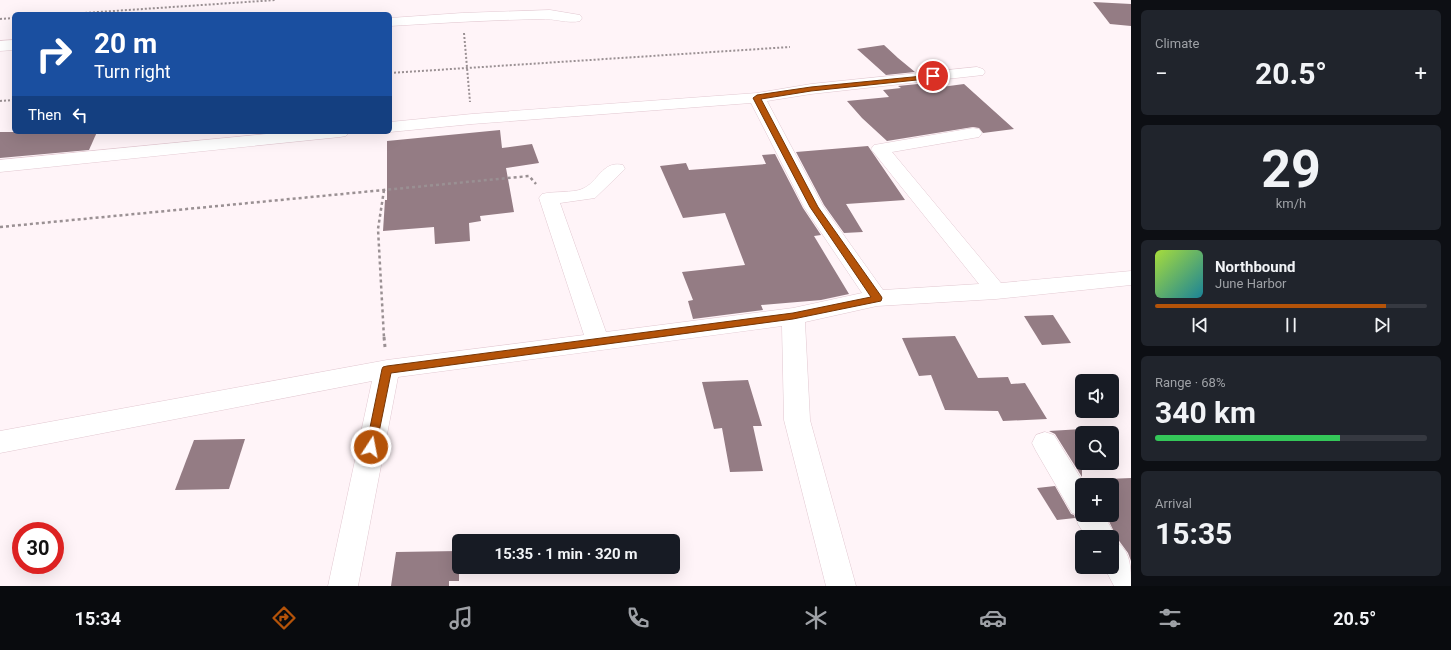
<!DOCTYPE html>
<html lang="en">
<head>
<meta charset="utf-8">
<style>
  :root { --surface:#171b24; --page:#20242c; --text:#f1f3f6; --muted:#9ea1a6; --line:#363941; --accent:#b45309 }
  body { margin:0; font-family:Roboto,sans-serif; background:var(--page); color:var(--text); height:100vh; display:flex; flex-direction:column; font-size:15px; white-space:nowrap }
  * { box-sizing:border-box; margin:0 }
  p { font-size:13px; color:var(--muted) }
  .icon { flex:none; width:22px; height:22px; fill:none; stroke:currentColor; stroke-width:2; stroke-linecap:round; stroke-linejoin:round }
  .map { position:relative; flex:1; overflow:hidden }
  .side { display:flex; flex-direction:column; gap:10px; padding:10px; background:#0d0f14; width:320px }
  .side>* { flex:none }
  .hud { position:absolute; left:12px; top:12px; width:380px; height:122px; border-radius:6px; box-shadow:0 4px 16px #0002; background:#1a4fa0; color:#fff; overflow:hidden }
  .fabs { position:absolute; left:1075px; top:374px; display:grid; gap:8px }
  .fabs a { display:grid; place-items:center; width:44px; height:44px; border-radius:6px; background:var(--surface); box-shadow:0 4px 16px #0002; font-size:20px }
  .speed { position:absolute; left:12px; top:522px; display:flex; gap:8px; font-size:20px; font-weight:700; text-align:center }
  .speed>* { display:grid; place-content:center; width:52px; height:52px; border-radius:50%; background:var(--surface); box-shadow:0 4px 16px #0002; line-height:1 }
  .speed .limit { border:6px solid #d22; background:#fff; color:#111 }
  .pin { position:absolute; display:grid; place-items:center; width:34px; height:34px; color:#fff; margin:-17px; border:2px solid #fff; border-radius:50%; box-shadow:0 1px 4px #0007 }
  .me { position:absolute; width:44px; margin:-22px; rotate:11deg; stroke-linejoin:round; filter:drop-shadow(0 0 3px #0008) }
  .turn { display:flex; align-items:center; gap:14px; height:84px; padding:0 16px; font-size:18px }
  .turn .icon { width:52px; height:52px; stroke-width:2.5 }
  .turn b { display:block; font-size:28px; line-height:34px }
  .then { display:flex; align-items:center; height:38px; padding:0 16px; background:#0003; gap:8px; font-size:15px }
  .big { font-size:30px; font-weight:700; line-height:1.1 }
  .side .widget { flex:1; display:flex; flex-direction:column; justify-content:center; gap:6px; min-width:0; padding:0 14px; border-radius:6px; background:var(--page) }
  .side .dial { align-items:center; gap:0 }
  .dial b { font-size:52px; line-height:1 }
  .song { display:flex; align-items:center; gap:12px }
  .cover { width:48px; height:48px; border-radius:6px; background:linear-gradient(135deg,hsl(80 70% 55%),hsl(190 70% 35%)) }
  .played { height:4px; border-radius:2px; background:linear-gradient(90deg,var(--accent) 85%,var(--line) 85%) }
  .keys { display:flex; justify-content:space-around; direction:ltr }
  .heat { display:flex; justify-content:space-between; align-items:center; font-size:22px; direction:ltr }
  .charge { height:6px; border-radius:3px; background:linear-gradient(90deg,#34c759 68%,var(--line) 0) }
  .trip { position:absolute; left:452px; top:534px; width:228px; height:40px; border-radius:6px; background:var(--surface); box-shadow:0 4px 16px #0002; font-weight:700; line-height:40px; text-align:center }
  .menu { display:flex; height:64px; justify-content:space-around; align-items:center; background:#090b0e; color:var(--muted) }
  .menu .icon { width:28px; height:28px }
  .menu .selected { color:var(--accent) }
  .menu b { font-size:18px; color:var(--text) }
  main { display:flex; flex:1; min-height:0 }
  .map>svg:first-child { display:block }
  .building { fill:#947c84 }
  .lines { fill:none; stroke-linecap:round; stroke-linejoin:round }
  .minor-casing { stroke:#e2c8d1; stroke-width:1 }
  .path-far2 { stroke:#9a9093; stroke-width:2; stroke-dasharray:2 2; stroke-linecap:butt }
  .path-far1 { stroke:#9a9093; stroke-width:2.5; stroke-dasharray:3 3; stroke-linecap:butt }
  .path { stroke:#9a9093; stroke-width:3; stroke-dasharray:3.5 3.5; stroke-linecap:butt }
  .minor { fill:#fff; fill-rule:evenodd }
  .route { fill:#b45309; stroke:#753606 }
</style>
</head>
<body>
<main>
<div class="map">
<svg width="1131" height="586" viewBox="0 0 1131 586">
  <rect width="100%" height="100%" fill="#fff4f8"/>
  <!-- building -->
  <g class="building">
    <path d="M1093,2L1131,4V26L1110,24Z"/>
    <path d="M884,45L898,58L915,72L886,75L857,49Z"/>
    <path d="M928,83L934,88L964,84L1014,129L983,133L979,128L973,127L887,141L862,118L847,101L889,97L883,90L901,88L898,86Z"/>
    <path d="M500,130L502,148L532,144L539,163L506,168L514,212L480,216L481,221L469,223L470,241L435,244L434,227L383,231L385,200H387V141Z"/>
    <path d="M0,132H97L89,150L0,158Z"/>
    <path d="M868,146L905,200L846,204L863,232L844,233L824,205L796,152Z"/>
    <path d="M775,154L803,208L821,235L814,236L849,294L821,300L761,305L763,310L693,319L688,301L693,300L682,272L745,265L725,213L683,218L660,166L686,163L689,170L766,164L762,155Z"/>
    <path d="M1053,315L1071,343L1042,345L1024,316Z"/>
    <path d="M955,336L978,378L1008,377L1011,384L1025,383L1047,419L1003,421L998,411L945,410L931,375L919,376L902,338Z"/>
    <path d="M748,380L762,426H753L763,471L730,472L722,428L714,429L702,382Z"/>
    <path d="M1082,429V477L1055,434L1049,431Z"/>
    <path d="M245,439L229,489L175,490L194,440Z"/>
    <path d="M1131,478V561L1128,553L1117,538L1106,515H1112V485H1086L1084,480Z"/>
    <path d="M1055,486L1071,514L1074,515L1075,518L1057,520L1037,488Z"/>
    <path d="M459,551V581H449V586H391L396,552Z"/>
  </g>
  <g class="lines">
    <defs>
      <g id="minor">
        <path d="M550,10L580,15L582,18L580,21C568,24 553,18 541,19C490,20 440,23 390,26V18L462,13Z"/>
        <path d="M14,40V50L0,51V41Z"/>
        <path d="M977,67L983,69L985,72L983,75L811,94L767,101L823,206L883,290L979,284L871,149L874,145L880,144L973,128L979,129L982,133L979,137L892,152L1001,283L1131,271V285L996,299L877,306L805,322L810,420L856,586H826L784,420L782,326L398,377L358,586H328L372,381L0,453V431L387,360L584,335L539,198L542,194C554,191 573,193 582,189C598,183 602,160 623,165L625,169L595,198L560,203L606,332L793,308L862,293L804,207L751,103L472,124L390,132V122L472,114L757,93L811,84Z"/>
        <path d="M287,132H349L346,136L340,137L0,172V160Z"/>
        <path d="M1045,432L1054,435L1085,485H1082V515H1104L1116,537L1114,541C1131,549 1131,568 1131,586H1114L1104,567H1112V537H1086L1078,524L1075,514L1072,513L1036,451L1032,443L1036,435Z"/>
      </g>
    </defs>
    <!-- minor casing -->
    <use href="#minor" class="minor-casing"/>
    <!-- path-far2 -->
    <g class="path-far2">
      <path d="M69,14L276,0"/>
      <path d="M0,19L14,18"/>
      <path d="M464,33L470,102"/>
      <path d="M390,73L790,47"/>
      <path d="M0,101L14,100"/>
    </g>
    <!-- path-far1 -->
    <g class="path-far1">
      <path d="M384,190L378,229L384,338"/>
      <path d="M0,227L529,176L536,184"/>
    </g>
    <!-- path -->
    <path class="path" d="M384,337L385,347"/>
    <!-- minor -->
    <use href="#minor" class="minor"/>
  </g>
  <!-- route -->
  <path class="route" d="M933,75H936V78L811,91L761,99L818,207L881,296L882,298L881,301L793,319L391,373L376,447L375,450L371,451L367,450L366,447L382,369L383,367L387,366L793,313L871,297L810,207L753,98L757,95L811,87Z"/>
</svg>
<div class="fabs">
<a><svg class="icon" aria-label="sound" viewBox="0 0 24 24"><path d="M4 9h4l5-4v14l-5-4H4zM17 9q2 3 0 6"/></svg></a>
<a><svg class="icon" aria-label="search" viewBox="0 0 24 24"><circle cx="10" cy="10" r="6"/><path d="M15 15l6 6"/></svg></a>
<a>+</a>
<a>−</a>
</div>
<div class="speed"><div class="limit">30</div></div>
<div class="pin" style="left:933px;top:76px;background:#d93025"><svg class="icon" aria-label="arrive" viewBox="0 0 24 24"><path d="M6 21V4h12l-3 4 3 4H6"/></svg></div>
<svg class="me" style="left:371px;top:447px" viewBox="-20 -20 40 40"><circle r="17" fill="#b45309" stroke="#fff" stroke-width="3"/><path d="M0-11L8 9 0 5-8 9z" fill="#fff"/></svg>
<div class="trip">15:35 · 1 min · 320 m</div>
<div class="hud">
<div class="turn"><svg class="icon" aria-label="right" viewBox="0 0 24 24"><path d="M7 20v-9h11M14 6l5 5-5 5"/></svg><div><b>20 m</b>Turn right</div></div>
<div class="then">Then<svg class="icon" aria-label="left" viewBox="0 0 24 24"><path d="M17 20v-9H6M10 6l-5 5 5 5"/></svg></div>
</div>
</div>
<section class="side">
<div class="widget"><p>Climate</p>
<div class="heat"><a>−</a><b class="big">20.5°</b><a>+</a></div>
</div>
<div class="widget dial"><b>29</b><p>km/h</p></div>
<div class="widget">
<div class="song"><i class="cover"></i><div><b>Northbound</b><p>June Harbor</p></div></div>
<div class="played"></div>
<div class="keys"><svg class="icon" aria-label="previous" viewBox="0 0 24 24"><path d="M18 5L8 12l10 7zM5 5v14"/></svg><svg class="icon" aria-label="pause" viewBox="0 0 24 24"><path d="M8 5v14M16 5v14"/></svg><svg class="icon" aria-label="next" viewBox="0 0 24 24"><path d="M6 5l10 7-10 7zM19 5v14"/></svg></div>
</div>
<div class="widget"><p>Range · 68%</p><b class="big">340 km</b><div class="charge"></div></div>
<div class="widget"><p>Arrival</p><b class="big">15:35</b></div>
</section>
</main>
<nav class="menu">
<b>15:34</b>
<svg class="icon selected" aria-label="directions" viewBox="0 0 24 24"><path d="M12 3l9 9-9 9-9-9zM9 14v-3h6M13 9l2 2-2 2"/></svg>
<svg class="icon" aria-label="music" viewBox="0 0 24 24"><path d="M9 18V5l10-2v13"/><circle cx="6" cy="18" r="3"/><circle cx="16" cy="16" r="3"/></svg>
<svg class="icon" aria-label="phone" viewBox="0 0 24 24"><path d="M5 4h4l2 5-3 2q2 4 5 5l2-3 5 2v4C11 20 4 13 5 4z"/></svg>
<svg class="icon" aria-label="climate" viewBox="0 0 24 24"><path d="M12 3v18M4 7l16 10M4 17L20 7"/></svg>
<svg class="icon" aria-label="car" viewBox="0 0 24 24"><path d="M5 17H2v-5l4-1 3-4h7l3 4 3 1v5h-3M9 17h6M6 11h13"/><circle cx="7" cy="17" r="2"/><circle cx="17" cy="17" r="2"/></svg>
<svg class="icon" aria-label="filters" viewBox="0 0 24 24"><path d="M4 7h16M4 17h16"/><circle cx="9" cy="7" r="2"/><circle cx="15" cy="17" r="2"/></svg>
<b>20.5°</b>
</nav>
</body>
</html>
